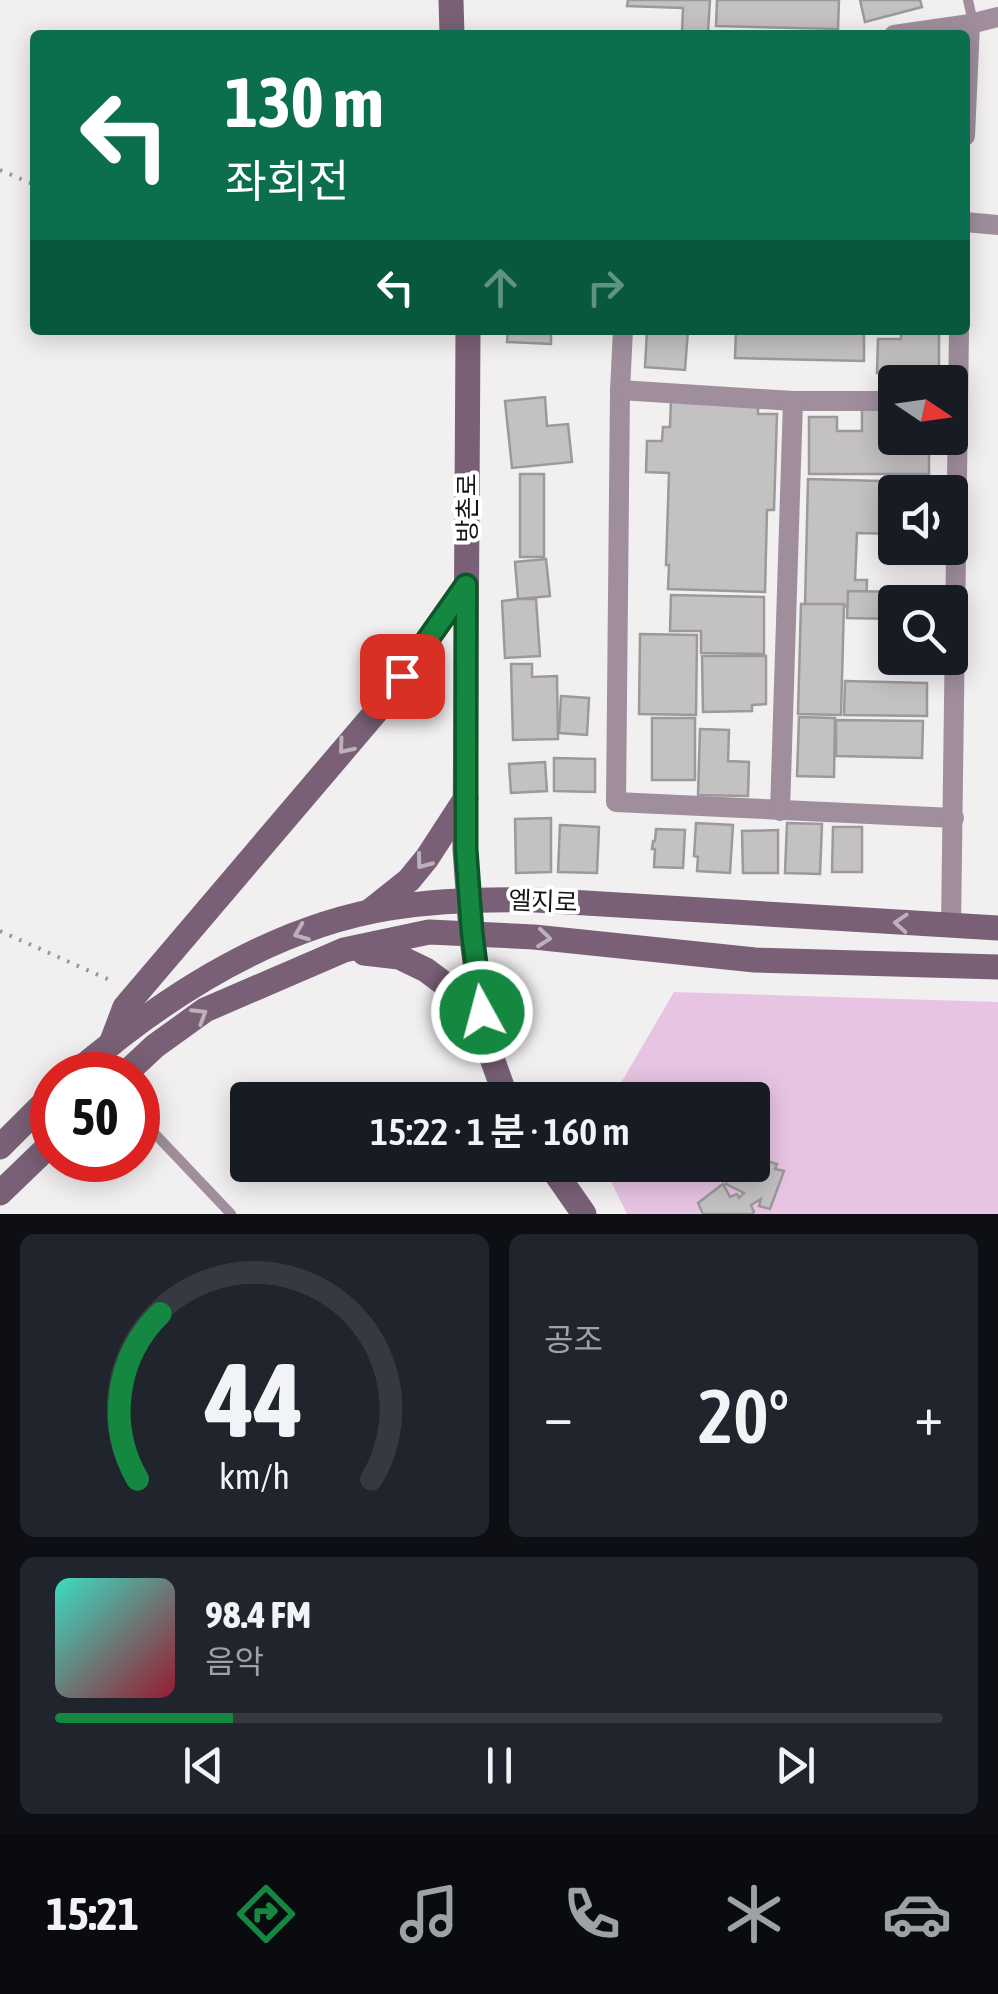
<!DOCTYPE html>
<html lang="ko">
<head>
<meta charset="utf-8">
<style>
  :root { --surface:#171b24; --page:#20242c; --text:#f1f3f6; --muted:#9ea1a6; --line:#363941; --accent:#148841 }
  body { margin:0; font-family:"Asap Condensed","Noto Sans KR",sans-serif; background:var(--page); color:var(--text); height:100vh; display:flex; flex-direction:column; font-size:38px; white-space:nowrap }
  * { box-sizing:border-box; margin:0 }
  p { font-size:32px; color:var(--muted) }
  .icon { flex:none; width:55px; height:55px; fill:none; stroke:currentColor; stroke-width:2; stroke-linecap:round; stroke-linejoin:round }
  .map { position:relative; height:1214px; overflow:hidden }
  .side { display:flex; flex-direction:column; gap:20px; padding:20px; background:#0d0f14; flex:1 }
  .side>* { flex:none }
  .guide { position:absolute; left:30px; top:30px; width:940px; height:305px; border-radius:10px; box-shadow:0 5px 25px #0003; background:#0b6e4f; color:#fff; overflow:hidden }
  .needle { width:65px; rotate:103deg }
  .tools { position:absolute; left:878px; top:365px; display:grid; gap:20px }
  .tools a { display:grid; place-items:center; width:90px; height:90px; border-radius:10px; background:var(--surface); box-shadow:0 5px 25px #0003; font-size:50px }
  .speed { position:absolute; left:30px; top:1052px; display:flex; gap:20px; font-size:50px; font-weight:700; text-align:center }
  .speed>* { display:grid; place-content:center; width:130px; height:130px; border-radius:50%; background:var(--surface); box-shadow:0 5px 25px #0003; line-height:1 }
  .speed .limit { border:15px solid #d22; background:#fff; color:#111 }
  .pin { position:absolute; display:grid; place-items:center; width:85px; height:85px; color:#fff; margin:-42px; border-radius:20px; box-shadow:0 5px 15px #0006 }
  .me { position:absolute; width:110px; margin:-55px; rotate:353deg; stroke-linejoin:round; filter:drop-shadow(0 0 8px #0008) }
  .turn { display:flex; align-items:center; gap:35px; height:210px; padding:0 30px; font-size:45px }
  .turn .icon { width:130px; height:130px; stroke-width:2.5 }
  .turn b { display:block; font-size:70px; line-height:85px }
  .lanes { display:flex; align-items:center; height:95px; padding:0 30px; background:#0003; justify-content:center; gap:50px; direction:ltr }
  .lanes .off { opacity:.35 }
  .big { font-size:75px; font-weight:600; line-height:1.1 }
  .side .widget { flex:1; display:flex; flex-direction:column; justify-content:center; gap:15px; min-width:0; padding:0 35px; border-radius:15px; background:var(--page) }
  .side .dial { align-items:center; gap:0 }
  .dial svg { height:260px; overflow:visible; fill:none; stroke:var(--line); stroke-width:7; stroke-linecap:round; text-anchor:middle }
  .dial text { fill:var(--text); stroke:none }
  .song { display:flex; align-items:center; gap:30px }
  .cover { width:120px; height:120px; border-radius:15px; background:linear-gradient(135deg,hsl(170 70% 55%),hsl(350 70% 35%)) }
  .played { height:10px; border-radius:5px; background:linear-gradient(90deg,var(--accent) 20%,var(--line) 20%) }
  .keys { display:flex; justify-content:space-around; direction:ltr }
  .heat { display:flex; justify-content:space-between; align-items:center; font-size:55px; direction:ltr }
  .side .tiles { flex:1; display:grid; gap:20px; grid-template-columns:1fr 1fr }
  .widget:last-child { grid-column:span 2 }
  .trip { position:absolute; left:230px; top:1082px; width:540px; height:100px; border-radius:10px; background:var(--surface); box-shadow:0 5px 25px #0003; font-weight:600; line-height:100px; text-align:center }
  .tab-bar { display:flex; height:160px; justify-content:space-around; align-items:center; background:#090b0e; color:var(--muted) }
  .tab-bar .icon { width:70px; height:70px }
  .tab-bar .current { color:var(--accent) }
  .tab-bar b { font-size:45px; color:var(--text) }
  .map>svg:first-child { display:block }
  .green { fill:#e8c4e3 }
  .building { fill:#c4c1c3; stroke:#9b999b; stroke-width:2.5 }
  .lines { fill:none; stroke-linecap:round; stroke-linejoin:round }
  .path { stroke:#989697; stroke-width:4; stroke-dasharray:2.5 8; stroke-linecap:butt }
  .service { stroke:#a08e9d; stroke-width:10 }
  .minor { stroke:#a08e9d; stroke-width:20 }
  .secondary { stroke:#796076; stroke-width:25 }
  .oneway { stroke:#bcb0ba }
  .route-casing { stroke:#0d582a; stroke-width:25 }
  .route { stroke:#148841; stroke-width:18 }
  .labels { text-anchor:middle; stroke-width:8; stroke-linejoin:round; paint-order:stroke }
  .street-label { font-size:25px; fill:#161516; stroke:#fff }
</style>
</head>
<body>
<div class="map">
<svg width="998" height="1214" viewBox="0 0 998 1214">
  <rect width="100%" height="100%" fill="#f2eff1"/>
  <!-- green -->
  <path class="green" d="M674,992L998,1002V1214H627L603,1165H752V1100H611Z"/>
  <!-- building -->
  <g class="building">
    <path d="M628,0H710L708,32H682L683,8L627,6Z"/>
    <path d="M717,0H839L838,29L716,26Z"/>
    <path d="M860,0H920L922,7L865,22Z"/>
    <path d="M508,330H551V344L507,342Z"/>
    <path d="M647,330H688L685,370L645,367Z"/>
    <path d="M736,330H864V361L735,358Z"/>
    <path d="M901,330H939V373H877L878,339H901Z"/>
    <path d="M545,397L547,426L568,424L572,462L512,468L505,401Z"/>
    <path d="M671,399L758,402V414H777L774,510H767L765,592L668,589L669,565H666L669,473L646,472L647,441H662L663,427H670Z"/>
    <path d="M862,407H895V438H929V474H809V417H837V431H862Z"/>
    <rect x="520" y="474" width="24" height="83"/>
    <path d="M808,479L917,482V492H895V534L857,533L855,580H867L866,607L805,605Z"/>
    <path d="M546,559L550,596L518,599L515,562Z"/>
    <path d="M848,591L902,592V602H895V619L847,618Z"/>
    <path d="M671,595L764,597V654L701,653V631H670Z"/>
    <path d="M518,599H536L540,656L505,658L502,601Z"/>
    <path d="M801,604H844L841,715L798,714Z"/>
    <path d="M640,634L697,635L696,715L639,714Z"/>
    <path d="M702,656H766V704L752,705V711L703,712Z"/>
    <path d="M511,664H532V677L557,676L558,739L513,740Z"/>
    <path d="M845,681L927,683V716L844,715Z"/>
    <path d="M561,696L589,698L587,735L559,733Z"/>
    <path d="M799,717L835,718L834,777L797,776Z"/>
    <rect x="652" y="718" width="43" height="62"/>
    <path d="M836,720L923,721L922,758L836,756Z"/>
    <path d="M700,729L729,730L728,761L749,762L748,796L698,795Z"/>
    <path d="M554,758L595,759V792L554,791Z"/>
    <path d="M545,762L547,791L511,793L509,764Z"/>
    <path d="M551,818V872L516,873L515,819Z"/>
    <path d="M696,823L733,825L730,873L697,871L698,857L694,856Z"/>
    <path d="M787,823L822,824L820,874L785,873Z"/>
    <path d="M560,825L599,827L597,873L558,872Z"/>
    <path d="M833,827H862V872H832Z"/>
    <path d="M656,829L685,830L683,868L654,867L655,849H652L653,841H655Z"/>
    <path d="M778,830V873H743L742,831Z"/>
    <path d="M752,1152L768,1158L767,1161L777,1164L775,1169L784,1171L770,1209L759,1206L761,1199L751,1205L754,1212L752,1214H703L698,1203L723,1184L730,1197L737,1194L739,1198L744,1193L726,1184L730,1165H752Z"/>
  </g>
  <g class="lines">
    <!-- path -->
    <g class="path">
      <path d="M0,170L35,185"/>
      <path d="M414,330L444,332"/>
      <path d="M0,931L114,982"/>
    </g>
    <!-- service -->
    <g class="service">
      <path d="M968,0L972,18L970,23"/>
      <path d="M138,1116L231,1214"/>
    </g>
    <!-- minor -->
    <g class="minor">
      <path d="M894,35L970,24L998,17"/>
      <path d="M965,136L970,24"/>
      <path d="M965,222L998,225"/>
      <path d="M623,330L620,390L616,802L954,818"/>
      <path d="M620,390L793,401H895"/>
      <path d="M780,811L793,401"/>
      <path d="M951,926L959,330"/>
    </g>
    <!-- secondary -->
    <g class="secondary">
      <path d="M451,0L452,35"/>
      <path d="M468,330L465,849L471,932L485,1039L507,1100"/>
      <path d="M370,911L409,880L427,858L466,798"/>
      <path d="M364,953L399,957L426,970L482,1012"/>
      <path d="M111,1044L125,1007L381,706L466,585"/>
      <path d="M73,1075C88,1061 105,1049 121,1036C199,976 291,924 390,908C438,900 487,899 536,900L998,928"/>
      <path d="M124,1075L155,1046L205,1010L344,950L429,932L534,937L755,960L998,967"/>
      <path d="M0,1147L52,1095"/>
      <path d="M550,1165L584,1214"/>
      <path d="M0,1193L52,1143"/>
    </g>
  </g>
  <!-- one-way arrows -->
  <defs><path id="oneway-chevron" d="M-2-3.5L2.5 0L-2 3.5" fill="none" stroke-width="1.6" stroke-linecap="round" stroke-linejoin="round" transform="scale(2.5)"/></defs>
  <g class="oneway">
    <use href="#oneway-chevron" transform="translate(345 747) rotate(130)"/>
    <use href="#oneway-chevron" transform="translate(423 862) rotate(127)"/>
    <use href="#oneway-chevron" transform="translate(901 923) rotate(-176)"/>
    <use href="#oneway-chevron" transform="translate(301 933) rotate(158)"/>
    <use href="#oneway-chevron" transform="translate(544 938) rotate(6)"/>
    <use href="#oneway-chevron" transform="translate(200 1015) rotate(-32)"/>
  </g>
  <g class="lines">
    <defs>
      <path id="route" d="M402,676L466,585V849L472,932L482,1012"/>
    </defs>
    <!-- route casing -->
    <use href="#route" class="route-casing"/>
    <!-- route -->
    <use href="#route" class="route"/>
  </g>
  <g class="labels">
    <!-- street labels -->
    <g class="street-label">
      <text transform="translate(467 508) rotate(-90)" y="9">방촌로</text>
      <text transform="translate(543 901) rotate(2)" y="9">엘지로</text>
    </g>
  </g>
</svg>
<div class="tools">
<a><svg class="needle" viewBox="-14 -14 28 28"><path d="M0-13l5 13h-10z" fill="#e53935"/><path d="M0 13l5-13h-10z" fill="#9ea1a6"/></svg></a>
<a><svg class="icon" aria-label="sound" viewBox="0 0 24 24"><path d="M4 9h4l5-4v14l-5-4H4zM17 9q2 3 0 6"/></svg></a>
<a><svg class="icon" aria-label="search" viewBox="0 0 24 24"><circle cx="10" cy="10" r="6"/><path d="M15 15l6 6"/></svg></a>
</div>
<div class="speed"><div class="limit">50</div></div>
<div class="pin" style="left:402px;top:676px;background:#d93025"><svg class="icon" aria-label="arrive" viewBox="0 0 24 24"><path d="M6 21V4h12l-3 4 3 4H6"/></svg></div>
<svg class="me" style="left:482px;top:1012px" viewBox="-20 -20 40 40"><circle r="17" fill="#148841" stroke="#fff" stroke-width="3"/><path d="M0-11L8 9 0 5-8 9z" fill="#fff"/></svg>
<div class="trip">15:22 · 1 분 · 160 m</div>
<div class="guide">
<div class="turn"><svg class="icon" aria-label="left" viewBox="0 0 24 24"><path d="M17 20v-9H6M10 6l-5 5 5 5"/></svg><div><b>130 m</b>좌회전</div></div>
<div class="lanes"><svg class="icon" aria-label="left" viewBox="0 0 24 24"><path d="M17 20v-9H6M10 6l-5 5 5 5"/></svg><svg class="icon off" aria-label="ahead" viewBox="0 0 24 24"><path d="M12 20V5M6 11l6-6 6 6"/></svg><svg class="icon off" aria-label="right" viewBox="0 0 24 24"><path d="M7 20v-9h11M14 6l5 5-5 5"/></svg></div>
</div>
</div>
<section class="side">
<div class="tiles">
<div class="widget dial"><svg viewBox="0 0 100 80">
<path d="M14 69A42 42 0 1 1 86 69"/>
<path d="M14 69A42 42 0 0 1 21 18" stroke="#148841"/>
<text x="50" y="56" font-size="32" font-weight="700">44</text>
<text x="50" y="72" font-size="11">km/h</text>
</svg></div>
<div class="widget"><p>공조</p>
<div class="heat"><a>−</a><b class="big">20°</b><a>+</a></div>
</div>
<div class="widget">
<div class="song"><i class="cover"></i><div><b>98.4 FM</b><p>음악</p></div></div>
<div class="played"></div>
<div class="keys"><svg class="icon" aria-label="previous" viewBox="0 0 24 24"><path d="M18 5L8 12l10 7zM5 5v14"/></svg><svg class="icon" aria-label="pause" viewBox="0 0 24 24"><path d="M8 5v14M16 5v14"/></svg><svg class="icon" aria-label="next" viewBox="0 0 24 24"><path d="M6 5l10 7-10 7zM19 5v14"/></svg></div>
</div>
</div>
</section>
<nav class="tab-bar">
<b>15:21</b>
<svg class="icon current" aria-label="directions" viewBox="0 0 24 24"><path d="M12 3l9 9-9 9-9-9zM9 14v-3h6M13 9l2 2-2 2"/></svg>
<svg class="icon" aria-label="music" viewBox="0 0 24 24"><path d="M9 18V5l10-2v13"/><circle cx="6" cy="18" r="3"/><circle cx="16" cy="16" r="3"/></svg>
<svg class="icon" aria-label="phone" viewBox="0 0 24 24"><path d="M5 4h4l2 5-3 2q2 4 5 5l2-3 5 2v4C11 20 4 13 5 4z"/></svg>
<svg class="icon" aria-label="climate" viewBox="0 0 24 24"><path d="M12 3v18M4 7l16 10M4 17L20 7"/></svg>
<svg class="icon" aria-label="car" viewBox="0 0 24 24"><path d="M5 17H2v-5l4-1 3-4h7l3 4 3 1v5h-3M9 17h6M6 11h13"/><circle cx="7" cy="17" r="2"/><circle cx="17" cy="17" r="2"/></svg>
</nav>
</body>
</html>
